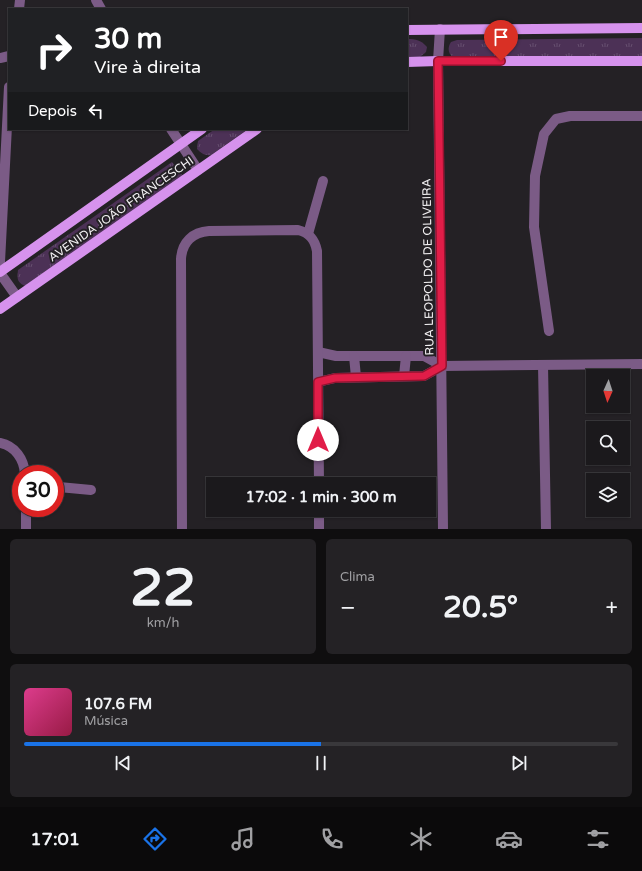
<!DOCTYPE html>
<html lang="pt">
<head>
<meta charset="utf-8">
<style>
  :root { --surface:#1b191c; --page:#242225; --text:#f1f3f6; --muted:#a0a0a3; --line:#39383b; --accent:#1a73e8 }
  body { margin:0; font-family:"Varela Round",sans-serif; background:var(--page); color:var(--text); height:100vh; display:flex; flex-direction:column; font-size:15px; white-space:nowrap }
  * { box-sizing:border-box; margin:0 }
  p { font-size:13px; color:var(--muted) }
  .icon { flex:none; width:22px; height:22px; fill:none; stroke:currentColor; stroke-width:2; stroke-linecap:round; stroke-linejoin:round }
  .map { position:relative; height:529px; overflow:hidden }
  .sheet { display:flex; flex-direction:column; gap:10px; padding:10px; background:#0f0e0f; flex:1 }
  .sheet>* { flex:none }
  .banner { position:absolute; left:8px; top:8px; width:400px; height:122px; border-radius:0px; box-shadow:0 1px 3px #0004,0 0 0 1px var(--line); background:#202124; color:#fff; overflow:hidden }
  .needle { width:26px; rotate:183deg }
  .tools { position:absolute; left:586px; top:369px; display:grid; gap:8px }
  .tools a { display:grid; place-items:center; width:44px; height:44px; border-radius:0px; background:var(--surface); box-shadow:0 1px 3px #0004,0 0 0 1px var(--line); font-size:20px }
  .speed { position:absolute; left:12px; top:465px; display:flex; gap:8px; font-size:20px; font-weight:700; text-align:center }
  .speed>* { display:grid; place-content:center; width:52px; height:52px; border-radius:50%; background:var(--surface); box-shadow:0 1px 3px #0004,0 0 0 1px var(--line); line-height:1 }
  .speed .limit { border:6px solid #d22; background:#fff; color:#111 }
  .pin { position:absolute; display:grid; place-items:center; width:34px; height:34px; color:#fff; margin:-41px -17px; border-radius:50% 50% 50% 0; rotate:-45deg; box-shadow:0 0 4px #0007 }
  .pin .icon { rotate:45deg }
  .me { position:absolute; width:44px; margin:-22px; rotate:0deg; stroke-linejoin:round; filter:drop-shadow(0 0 3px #0008) }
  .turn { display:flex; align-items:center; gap:14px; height:84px; padding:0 20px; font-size:18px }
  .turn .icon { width:52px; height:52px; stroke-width:2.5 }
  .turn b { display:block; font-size:28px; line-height:34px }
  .then { display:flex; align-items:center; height:38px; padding:0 20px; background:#0003; gap:8px; font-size:15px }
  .big { font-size:30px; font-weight:700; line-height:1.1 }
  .sheet .widget { flex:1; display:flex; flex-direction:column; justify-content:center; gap:6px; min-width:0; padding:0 14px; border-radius:6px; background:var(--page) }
  .sheet .dial { align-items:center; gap:0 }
  .dial b { font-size:52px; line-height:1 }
  .song { display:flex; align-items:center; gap:12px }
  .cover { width:48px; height:48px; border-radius:6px; background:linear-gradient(135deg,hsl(330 70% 55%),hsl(340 70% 35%)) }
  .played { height:4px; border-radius:2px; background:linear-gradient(90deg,var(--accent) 50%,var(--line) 50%) }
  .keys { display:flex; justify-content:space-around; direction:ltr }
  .heat { display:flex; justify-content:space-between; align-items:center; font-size:22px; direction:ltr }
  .sheet .tiles { flex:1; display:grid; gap:10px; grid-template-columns:1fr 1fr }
  .widget:last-child { grid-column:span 2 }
  .trip { position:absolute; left:206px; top:477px; width:230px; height:40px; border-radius:0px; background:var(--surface); box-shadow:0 1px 3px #0004,0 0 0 1px var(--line); font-weight:700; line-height:40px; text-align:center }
  .tab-bar { display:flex; height:64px; justify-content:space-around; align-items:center; background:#0b0a0b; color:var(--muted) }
  .tab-bar .icon { width:28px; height:28px }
  .tab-bar .selected { color:var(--accent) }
  .tab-bar b { font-size:18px; color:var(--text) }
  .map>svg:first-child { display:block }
  .grass { fill:url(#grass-tufts) }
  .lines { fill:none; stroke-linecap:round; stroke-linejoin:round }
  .minor { stroke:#7b5b86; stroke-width:10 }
  .major { stroke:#d692ed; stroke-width:10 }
  .route-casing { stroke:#92132f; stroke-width:10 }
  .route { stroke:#e11d48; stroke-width:7 }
  .labels { text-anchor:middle; stroke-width:4; stroke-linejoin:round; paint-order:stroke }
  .street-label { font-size:12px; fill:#f2f0f2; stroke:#242125 }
</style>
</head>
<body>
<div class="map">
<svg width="642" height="529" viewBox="0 0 642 529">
  <defs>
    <pattern id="grass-tufts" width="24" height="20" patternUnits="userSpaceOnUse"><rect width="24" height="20" fill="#4c3156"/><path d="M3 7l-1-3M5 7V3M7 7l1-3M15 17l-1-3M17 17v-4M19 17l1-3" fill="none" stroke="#664f6f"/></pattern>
  </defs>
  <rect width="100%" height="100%" fill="#242125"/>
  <!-- grass -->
  <g class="grass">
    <path d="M642,38V56L455,58C448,55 447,48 451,42L457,40Z"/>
    <path d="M407,39C416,39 421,40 427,47L426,52L420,57L407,58Z"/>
    <path d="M215,129H248L211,155C205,156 201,153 197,149L198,141Z"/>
    <path d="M172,162L183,176L25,286C17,282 17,279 18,270Z"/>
  </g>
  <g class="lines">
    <!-- minor -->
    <g class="minor">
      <path d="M96,0L101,9"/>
      <path d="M19,9L20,0"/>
      <path d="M440,29L438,61L443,529"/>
      <path d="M0,58L9,56"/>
      <path d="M171,129L198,170"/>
      <path d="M308,234L323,181"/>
      <path d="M0,262L9,87"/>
      <path d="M0,273L17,297"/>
      <path d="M549,331L534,227L535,176L544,134L556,119L570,116H642"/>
      <path d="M318,352L336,356H424L442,366"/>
      <path d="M354,356L356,377"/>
      <path d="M543,365L546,529"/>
      <path d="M404,376L406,356"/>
      <path d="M318,382L335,378L424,376L442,366L642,364"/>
      <path d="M0,443C15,446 24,459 25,474"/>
      <path d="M59,487L91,490"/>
      <path d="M26,508V529"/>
      <path d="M319,510V529"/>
      <path d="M182,529L181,259C182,242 193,232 209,231L298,230C310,233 315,240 317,251L319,484"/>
    </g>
    <!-- major -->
    <g class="major">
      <path d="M407,30L642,28"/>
      <path d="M407,62L438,61H642"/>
      <path d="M0,272L202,129"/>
      <path d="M0,309L257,129"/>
    </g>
  </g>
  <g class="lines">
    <defs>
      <path id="route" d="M318,440V382L335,378L424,376L442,366L438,61H501"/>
    </defs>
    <!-- route casing -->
    <use href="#route" class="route-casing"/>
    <!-- route -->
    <use href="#route" class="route"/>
  </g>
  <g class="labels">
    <!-- street labels -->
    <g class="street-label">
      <text transform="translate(121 209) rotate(-35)" y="4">AVENIDA JOÃO FRANCESCHI</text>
      <text transform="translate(428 267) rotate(-91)" y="4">RUA LEOPOLDO DE OLIVEIRA</text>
    </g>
  </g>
</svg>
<div class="tools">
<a><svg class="needle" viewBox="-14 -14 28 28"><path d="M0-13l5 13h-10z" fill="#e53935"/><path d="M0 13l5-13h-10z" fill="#a0a0a3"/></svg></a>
<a><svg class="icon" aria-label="search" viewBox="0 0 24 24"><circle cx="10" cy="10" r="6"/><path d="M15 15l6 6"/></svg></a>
<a><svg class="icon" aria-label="layers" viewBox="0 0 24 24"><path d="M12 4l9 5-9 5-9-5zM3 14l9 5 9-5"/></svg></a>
</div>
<div class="speed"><div class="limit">30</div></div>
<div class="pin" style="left:501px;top:61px;background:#d93025"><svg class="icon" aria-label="arrive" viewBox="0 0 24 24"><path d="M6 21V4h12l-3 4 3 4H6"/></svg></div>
<svg class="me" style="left:318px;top:440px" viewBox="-20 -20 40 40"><circle r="19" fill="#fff"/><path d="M0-13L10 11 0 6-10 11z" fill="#e11d48"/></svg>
<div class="trip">17:02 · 1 min · 300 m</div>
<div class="banner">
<div class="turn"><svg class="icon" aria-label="right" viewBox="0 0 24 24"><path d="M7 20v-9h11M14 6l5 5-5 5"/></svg><div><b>30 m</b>Vire à direita</div></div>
<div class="then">Depois<svg class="icon" aria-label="left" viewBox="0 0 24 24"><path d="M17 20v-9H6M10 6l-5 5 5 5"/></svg></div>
</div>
</div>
<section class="sheet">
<div class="tiles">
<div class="widget dial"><b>22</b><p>km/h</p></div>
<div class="widget"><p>Clima</p>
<div class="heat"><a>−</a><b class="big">20.5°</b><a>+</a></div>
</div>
<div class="widget">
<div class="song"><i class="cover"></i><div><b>107.6 FM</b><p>Música</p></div></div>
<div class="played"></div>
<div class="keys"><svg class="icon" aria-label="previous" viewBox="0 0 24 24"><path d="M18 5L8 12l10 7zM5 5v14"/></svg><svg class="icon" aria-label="pause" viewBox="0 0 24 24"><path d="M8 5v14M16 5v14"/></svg><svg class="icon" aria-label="next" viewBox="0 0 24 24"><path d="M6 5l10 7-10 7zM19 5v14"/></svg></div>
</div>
</div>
</section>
<nav class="tab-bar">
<b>17:01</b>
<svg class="icon selected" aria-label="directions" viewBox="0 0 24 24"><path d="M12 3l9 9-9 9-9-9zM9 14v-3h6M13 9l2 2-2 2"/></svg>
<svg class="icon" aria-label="music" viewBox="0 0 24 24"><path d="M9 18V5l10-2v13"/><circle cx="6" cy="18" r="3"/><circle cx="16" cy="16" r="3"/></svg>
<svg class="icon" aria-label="phone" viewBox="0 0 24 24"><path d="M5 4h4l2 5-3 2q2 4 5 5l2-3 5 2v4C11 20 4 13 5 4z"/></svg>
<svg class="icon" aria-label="climate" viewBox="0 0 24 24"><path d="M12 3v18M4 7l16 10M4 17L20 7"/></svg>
<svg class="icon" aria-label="car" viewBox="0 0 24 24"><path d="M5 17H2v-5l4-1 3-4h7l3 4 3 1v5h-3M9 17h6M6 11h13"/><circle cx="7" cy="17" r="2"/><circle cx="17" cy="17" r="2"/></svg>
<svg class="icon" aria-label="filters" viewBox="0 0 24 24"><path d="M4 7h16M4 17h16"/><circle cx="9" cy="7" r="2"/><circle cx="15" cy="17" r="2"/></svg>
</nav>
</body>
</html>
